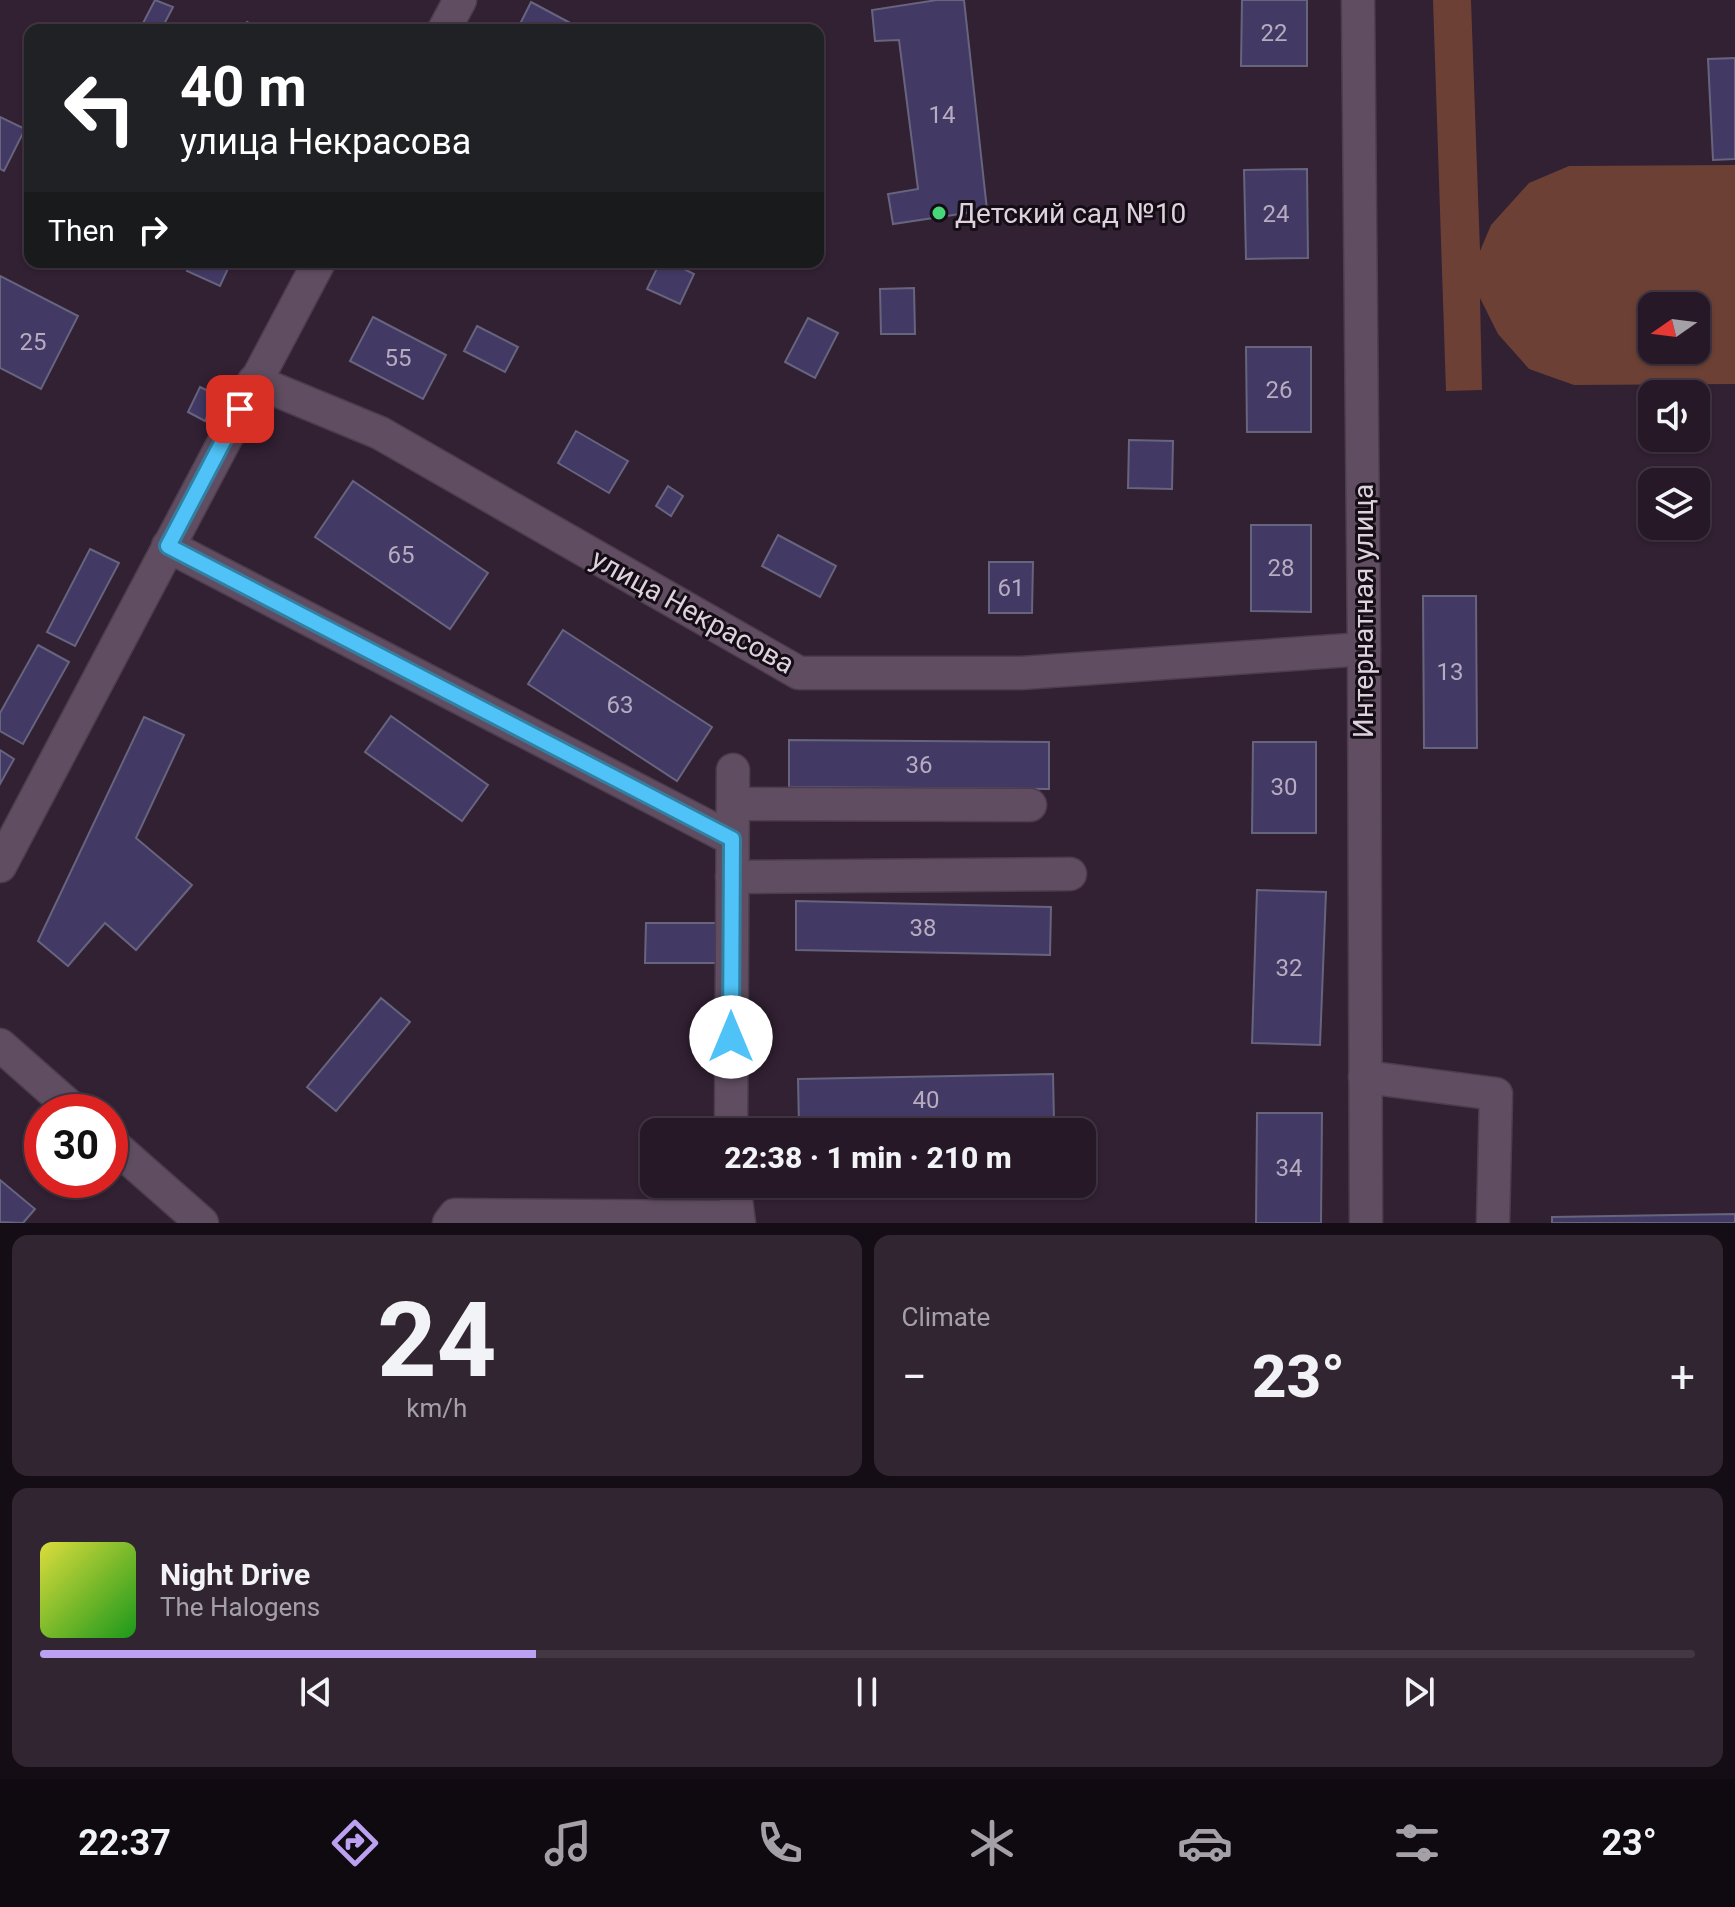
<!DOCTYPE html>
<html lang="en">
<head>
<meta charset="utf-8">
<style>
  :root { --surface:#261826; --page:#322532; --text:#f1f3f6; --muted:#a4a0a7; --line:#423743; --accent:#bca0f2 }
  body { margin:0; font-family:Roboto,sans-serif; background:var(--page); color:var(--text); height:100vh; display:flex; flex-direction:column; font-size:30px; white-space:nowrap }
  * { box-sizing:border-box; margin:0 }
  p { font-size:26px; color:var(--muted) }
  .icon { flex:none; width:44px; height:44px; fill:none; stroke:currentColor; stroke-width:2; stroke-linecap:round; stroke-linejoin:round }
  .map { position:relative; height:1223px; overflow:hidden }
  .drawer { display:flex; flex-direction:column; gap:12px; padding:12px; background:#150d15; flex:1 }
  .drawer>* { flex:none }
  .hud { position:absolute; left:24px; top:24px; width:800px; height:244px; border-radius:16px; box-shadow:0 2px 6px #0004,0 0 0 2px var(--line); background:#202124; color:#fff; overflow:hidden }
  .needle { width:52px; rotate:256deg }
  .controls { position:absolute; left:1638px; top:292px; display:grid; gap:16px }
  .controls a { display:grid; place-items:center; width:72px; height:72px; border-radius:16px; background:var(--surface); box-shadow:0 2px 6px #0004,0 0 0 2px var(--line); font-size:40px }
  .speed { position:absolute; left:24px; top:1094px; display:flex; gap:16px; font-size:40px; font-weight:700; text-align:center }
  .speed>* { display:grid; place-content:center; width:104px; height:104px; border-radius:50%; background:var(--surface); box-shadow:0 2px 6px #0004,0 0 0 2px var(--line); line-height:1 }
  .speed .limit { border:12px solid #d22; background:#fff; color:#111 }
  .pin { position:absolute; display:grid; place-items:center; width:68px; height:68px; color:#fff; margin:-34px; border-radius:16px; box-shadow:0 4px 12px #0006 }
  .me { position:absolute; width:88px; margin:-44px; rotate:0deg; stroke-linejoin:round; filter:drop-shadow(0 0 6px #0008) }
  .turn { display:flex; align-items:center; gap:28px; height:168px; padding:0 24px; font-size:36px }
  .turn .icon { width:104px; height:104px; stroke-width:2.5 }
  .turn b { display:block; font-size:56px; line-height:68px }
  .then { display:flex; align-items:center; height:76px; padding:0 24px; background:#0003; gap:16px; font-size:30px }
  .big { font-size:60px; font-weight:800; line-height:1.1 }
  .drawer .widget { flex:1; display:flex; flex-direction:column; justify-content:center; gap:12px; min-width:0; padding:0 28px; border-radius:16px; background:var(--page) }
  .drawer .dial { align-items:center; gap:0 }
  .dial b { font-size:104px; line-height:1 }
  .song { display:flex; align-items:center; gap:24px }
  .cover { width:96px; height:96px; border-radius:12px; background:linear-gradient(135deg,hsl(60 70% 55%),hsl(120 70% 35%)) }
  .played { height:8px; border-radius:4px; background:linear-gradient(90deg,var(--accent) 30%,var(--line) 30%) }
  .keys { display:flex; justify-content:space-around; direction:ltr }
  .heat { display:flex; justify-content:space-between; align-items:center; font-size:44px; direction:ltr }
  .drawer .tiles { flex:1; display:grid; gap:12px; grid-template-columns:1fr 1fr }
  .widget:last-child { grid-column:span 2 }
  .trip { position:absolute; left:640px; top:1118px; width:456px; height:80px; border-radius:16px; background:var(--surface); box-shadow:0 2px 6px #0004,0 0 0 2px var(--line); font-weight:800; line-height:80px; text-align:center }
  .menu { display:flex; height:128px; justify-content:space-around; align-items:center; background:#0f0a0f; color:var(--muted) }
  .menu .icon { width:56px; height:56px }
  .menu .on { color:var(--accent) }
  .menu b { font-size:36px; color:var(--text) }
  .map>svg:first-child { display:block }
  .green { fill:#6c4035; fill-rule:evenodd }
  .building { fill:#423a65; stroke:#67647e; stroke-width:2 }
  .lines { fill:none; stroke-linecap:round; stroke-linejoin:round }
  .minor-casing { stroke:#4c3d4d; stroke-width:35 }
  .minor { stroke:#604d61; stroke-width:32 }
  .route-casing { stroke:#337fa1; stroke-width:20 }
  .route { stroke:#4fc3f7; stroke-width:14 }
  .poi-dot { fill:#48d778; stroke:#150d15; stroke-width:3 }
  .labels { text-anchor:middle; stroke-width:6; stroke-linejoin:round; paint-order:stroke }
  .number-label { font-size:24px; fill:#b6abbf }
  .poi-label { font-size:28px; fill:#ddd1dd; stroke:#150d15; text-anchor:start }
  .street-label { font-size:28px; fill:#ddd1dd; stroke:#150d15 }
</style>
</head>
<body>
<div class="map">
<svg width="1735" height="1223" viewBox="0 0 1735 1223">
  <rect width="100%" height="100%" fill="#322033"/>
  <!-- green -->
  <path class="green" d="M1433,0H1471L1480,251L1491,225L1529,183L1569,166L1735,165V384L1574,385L1529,369L1498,334L1480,298L1482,390L1446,391ZM1652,306H1696V350H1652Z"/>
  <!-- building -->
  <g class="building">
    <path d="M155,0L173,7L161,30H147L141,27Z"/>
    <path d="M937,0H964L987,210L893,224L888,194L918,189L899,40L875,41L872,10Z"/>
    <path d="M1242,0H1307V66H1241Z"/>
    <path d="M531,2L574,25L571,30H517Z"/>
    <path d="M247,22L262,30H243Z"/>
    <path d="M1735,58V159L1713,160L1708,59Z"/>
    <path d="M0,117L25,129L4,171L0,169Z"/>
    <path d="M1307,169L1308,258L1246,259L1244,170Z"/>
    <path d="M191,262H231L220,286L187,271Z"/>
    <path d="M660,262H670L694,274L680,304L647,289Z"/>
    <path d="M0,276L78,316L41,389L0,368Z"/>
    <path d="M914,288L915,334H881L880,289Z"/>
    <path d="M373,317L446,355L423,399L350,361Z"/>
    <path d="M808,318L838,333L815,378L785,362Z"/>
    <path d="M477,326L518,347L505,372L464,351Z"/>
    <path d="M1246,347H1311V432H1247Z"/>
    <path d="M200,387L217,395L205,421L188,412Z"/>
    <path d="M576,431L628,461L609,493L558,463Z"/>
    <path d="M1129,440L1173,441L1172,489L1128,488Z"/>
    <path d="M353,481L488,573L450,629L315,537Z"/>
    <path d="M668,486L683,496L671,516L656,506Z"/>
    <path d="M1251,525H1311V612L1251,611Z"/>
    <path d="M778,535L836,566L820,597L762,566Z"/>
    <path d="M90,549L119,563L75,646L47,632Z"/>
    <path d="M989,562H1033L1032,613H989Z"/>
    <path d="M1423,596H1476L1477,748H1424Z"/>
    <path d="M563,630L712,727L677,781L528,684Z"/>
    <path d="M38,645L69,662L23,744L0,731V713Z"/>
    <path d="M391,716L488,785L462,821L365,752Z"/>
    <path d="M144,717L184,735L136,838L192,885L136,950L105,923L68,966L38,941Z"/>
    <path d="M789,740L1049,742V789L789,787Z"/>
    <path d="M1253,742H1316V833H1252Z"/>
    <path d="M0,750L14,759L0,784Z"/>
    <path d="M1257,890L1326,892L1320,1045L1252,1043Z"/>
    <path d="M796,901L1051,907L1050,955L796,950Z"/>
    <path d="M646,923H726L727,963H645Z"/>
    <path d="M381,998L410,1022L336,1111L307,1087Z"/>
    <path d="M1053,1074L1054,1121L799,1126L798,1079Z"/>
    <path d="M1257,1113H1322L1321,1223H1256Z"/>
    <path d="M0,1180L35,1209L23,1223L0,1222Z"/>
    <path d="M1735,1214V1223H1552V1217Z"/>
  </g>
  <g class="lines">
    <defs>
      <g id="minor">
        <path d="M1358,0L1364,649L1366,1223"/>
        <path d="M444,30L460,0"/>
        <path d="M254,381L380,433L799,673H1022L1364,649"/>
        <path d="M168,546L732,839"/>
        <path d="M733,804L1030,805"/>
        <path d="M0,866L319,262"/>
        <path d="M732,877L1070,874"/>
        <path d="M0,1045L76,1112"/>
        <path d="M1365,1077L1496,1094L1493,1223"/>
        <path d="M731,1132L733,770"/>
        <path d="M110,1142L202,1223"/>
        <path d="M734,1184L739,1223"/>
        <path d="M449,1223L455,1215L737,1217"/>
      </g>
    </defs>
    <!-- minor casing -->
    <use href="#minor" class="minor-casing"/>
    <!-- minor -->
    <use href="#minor" class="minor"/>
  </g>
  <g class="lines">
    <defs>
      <path id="route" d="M240,409L168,546L732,839L731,1037"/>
    </defs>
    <!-- route casing -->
    <use href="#route" class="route-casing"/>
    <!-- route -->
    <use href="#route" class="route"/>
  </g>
  <!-- markers -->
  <circle class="poi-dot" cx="939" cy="213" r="8"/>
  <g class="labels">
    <!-- number labels -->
    <g class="number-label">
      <text x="1274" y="41">22</text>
      <text x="942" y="123">14</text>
      <text x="1276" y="222">24</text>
      <text x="33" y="350">25</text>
      <text x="398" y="366">55</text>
      <text x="1279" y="398">26</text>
      <text x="401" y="563">65</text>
      <text x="1281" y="576">28</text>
      <text x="1011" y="596">61</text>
      <text x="1450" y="680">13</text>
      <text x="620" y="713">63</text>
      <text x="919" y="773">36</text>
      <text x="1284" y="795">30</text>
      <text x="923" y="936">38</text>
      <text x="1289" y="976">32</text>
      <text x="926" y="1108">40</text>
      <text x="1289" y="1176">34</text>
    </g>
    <!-- poi labels -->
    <g class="poi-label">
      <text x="955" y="223">Детский сад №10</text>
    </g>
    <!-- street labels -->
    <g class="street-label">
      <text transform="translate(693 611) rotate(29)" y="10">улица Некрасова</text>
      <text transform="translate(1363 611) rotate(-90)" y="10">Интернатная улица</text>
    </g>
  </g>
</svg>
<div class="controls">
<a><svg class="needle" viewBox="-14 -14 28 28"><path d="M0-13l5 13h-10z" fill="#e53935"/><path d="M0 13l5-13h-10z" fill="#a4a0a7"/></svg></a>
<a><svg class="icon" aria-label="sound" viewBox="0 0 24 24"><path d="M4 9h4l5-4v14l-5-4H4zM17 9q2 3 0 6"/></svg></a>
<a><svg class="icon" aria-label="layers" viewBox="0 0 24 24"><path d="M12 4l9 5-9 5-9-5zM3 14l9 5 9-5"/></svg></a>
</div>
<div class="speed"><div class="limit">30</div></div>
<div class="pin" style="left:240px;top:409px;background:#d93025"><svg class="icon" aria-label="arrive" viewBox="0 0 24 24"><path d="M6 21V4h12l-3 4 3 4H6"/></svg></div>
<svg class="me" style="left:731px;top:1037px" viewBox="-20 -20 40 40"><circle r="19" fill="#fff"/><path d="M0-13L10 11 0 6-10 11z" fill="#4fc3f7"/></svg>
<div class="trip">22:38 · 1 min · 210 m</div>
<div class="hud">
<div class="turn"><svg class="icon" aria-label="left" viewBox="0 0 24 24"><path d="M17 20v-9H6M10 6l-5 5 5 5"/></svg><div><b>40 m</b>улица Некрасова</div></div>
<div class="then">Then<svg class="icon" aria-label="right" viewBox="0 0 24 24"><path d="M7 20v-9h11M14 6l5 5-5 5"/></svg></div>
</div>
</div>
<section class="drawer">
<div class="tiles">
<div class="widget dial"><b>24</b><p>km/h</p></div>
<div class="widget"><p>Climate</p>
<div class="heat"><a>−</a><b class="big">23°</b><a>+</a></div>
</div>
<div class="widget">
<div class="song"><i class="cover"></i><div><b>Night Drive</b><p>The Halogens</p></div></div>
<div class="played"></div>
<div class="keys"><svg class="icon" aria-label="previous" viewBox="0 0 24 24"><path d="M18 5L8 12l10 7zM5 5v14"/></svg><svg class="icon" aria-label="pause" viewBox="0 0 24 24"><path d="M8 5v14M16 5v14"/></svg><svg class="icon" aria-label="next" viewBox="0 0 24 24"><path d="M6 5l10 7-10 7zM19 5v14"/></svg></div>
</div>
</div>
</section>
<nav class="menu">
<b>22:37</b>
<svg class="icon on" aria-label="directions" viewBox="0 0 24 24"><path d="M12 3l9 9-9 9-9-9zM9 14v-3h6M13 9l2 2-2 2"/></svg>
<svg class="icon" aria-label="music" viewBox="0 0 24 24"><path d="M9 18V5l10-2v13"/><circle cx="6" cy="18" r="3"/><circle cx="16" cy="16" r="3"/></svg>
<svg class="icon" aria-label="phone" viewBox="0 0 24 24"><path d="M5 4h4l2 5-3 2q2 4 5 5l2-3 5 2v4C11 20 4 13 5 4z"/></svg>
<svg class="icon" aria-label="climate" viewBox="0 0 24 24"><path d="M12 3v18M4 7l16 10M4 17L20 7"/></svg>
<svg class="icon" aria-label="car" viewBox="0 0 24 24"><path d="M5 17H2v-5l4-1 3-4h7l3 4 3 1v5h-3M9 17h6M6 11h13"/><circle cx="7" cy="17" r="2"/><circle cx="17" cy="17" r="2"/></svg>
<svg class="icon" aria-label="filters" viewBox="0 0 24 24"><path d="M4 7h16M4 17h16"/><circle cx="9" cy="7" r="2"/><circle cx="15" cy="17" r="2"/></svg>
<b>23°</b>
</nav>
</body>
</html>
